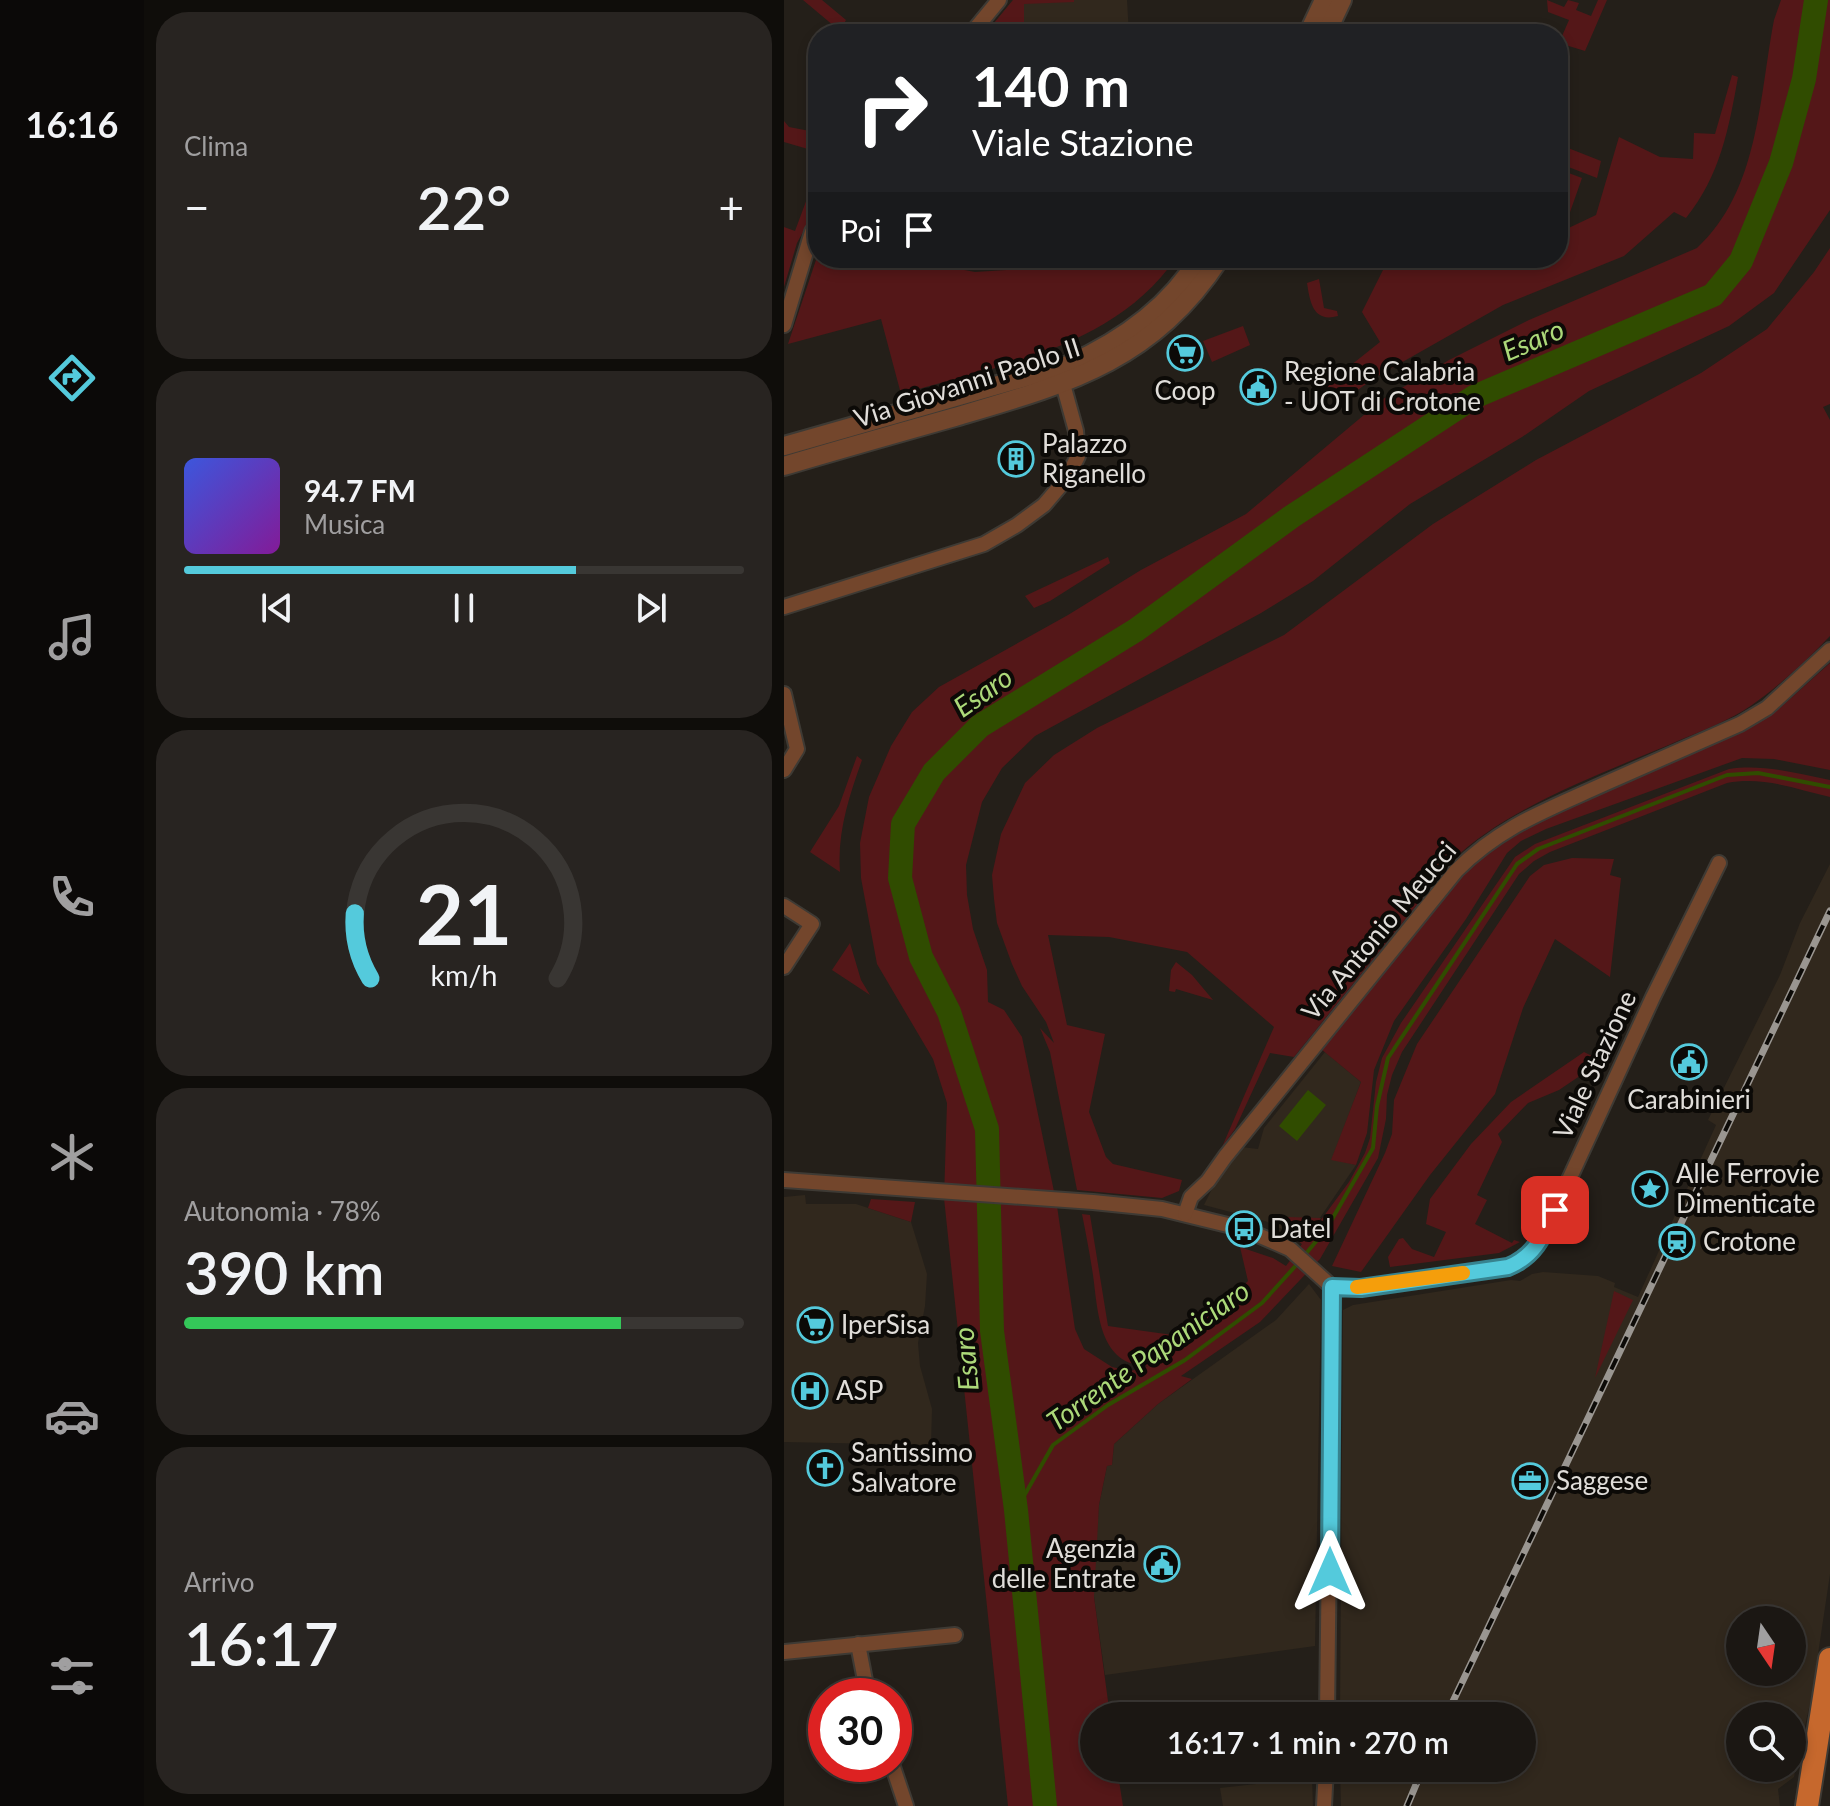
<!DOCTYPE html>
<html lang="it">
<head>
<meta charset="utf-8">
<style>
  :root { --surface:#1b1713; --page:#282421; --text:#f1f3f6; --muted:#a09fa0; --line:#393633; --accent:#54cadc }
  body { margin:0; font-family:Lato,sans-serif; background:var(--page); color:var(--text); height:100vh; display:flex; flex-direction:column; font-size:30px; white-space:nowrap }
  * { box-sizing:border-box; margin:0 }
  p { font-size:26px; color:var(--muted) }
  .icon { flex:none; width:44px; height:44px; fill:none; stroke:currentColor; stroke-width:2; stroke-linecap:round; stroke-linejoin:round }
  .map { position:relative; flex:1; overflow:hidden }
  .panel { display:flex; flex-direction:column; gap:12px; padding:12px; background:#0f0d0a; width:640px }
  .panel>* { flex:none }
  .top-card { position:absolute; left:24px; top:24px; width:760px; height:244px; border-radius:32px; box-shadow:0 4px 12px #0003,0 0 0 2px var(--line); background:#202124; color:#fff; overflow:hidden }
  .needle { width:52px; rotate:167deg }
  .buttons { position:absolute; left:942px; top:1606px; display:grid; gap:16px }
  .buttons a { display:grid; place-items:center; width:80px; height:80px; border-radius:50%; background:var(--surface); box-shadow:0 4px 12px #0003,0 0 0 2px var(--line); font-size:40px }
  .speed { position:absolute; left:24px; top:1678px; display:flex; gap:16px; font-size:40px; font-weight:700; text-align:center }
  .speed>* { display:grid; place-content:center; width:104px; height:104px; border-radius:50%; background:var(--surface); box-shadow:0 4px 12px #0003,0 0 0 2px var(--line); line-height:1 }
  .speed .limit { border:12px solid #d22; background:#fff; color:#111 }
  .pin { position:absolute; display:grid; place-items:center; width:68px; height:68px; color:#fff; margin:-34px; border-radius:16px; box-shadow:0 4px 12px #0006 }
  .me { position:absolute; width:88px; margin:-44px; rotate:0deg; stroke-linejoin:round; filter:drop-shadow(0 0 6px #0008) }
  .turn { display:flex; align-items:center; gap:28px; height:168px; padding:0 32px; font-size:36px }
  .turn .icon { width:104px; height:104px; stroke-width:2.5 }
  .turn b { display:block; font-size:56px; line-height:68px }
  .then { display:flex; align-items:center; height:76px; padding:0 32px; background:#0003; gap:16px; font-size:30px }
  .big { font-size:60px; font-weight:600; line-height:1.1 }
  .panel .widget { flex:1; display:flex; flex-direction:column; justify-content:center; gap:12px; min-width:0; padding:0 28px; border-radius:32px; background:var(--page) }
  .panel .dial { align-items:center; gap:0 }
  .dial svg { height:208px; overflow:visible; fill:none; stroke:var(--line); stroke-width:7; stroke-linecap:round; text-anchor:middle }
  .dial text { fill:var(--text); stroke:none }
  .song { display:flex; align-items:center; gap:24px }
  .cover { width:96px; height:96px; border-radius:12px; background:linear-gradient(135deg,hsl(230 70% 55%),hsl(290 70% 35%)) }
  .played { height:8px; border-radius:4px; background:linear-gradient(90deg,var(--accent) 70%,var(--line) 70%) }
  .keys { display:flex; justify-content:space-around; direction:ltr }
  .heat { display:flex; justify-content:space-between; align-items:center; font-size:44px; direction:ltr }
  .charge { height:12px; border-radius:6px; background:linear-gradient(90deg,#34c759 78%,var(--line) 0) }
  .trip { position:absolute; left:296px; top:1702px; width:456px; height:80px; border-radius:40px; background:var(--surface); box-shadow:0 4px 12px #0003,0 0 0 2px var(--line); font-weight:600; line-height:80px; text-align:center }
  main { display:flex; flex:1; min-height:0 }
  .menu { display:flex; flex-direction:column; width:144px; justify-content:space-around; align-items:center; background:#0b0908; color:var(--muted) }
  .menu .icon { width:56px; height:56px }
  .menu .current { color:var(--accent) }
  .menu b { font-size:36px; color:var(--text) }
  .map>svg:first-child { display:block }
  .built { fill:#31281d; fill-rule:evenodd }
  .green { fill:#541718 }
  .water { fill:#304c00 }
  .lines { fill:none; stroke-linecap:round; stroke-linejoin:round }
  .stream { stroke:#304c00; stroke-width:4 }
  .river { stroke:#304c00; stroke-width:24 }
  .minor-casing { stroke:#3e3a34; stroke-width:18 }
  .tertiary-casing { stroke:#3e3a34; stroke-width:22 }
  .primary-casing { stroke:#3e3a34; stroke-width:26 }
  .minor { stroke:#73462c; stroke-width:14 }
  .tertiary { stroke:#73462c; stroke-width:18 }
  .primary { stroke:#c6682d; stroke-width:22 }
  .rail-casing { stroke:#9a9691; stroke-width:7 }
  .rail { stroke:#0c0a07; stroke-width:4; stroke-dasharray:12; stroke-linecap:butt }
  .route-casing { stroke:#37838f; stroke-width:20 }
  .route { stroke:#54cadc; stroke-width:14 }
  .slow { stroke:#f59e0b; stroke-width:14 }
  .labels { text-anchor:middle; stroke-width:8; stroke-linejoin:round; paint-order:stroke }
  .poi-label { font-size:26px; fill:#e0ddd9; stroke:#0c0a07; text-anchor:start }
  .street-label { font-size:26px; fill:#e0ddd9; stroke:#0c0a07 }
  .water-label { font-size:28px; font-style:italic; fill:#acd979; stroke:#0c0a07 }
</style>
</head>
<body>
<main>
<nav class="menu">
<b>16:16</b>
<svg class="icon current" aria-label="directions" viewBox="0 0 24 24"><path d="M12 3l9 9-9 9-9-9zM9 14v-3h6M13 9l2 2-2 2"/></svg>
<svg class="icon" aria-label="music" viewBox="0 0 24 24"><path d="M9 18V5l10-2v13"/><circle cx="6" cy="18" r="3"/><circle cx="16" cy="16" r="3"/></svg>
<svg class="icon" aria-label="phone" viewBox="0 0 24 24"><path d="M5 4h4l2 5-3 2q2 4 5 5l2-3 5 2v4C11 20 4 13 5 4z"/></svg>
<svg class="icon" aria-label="climate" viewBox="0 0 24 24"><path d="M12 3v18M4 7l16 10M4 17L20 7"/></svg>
<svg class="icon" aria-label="car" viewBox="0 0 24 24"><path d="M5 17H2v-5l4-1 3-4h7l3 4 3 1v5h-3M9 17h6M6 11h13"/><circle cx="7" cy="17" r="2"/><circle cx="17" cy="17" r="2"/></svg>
<svg class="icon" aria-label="filters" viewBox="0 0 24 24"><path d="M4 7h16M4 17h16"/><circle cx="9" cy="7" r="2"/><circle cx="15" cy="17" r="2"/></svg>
</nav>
<section class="panel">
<div class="widget"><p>Clima</p>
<div class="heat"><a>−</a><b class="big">22°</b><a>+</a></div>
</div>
<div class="widget">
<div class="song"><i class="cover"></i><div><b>94.7 FM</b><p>Musica</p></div></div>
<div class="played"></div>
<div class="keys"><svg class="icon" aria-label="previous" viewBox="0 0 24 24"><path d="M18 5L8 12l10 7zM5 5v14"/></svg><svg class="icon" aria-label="pause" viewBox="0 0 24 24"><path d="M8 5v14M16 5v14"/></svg><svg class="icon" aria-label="next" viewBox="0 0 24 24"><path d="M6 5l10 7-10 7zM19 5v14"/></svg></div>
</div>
<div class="widget dial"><svg viewBox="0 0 100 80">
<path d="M14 69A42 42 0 1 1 86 69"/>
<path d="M14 69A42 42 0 0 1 8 44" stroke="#54cadc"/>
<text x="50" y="56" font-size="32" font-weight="700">21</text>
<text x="50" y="72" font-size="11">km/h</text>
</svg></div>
<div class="widget"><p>Autonomia · 78%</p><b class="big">390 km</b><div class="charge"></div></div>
<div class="widget"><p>Arrivo</p><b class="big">16:17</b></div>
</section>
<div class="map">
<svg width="1046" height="1806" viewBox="0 0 1046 1806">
  <rect width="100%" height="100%" fill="#241f19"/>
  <!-- built -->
  <g class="built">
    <path d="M229,0H343L345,34H201Z"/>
    <path d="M1046,864V1574L1028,1694L1010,1777L994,1789L996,1806H557L556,1768H738V1716H556L559,1310L569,1305L727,1280L736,1281L748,1274L759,1272L814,1276L831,1283L830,1287L854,1297L932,1125L924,1120L996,975L1016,923ZM956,1620H1008V1672H956ZM956,1716H1008V1768H956Z"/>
    <path d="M541,1052L577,1082L548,1159L572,1165L518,1244L500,1230L481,1221L420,1205L434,1177L457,1147L474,1149L480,1128Z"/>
    <path d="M21,1195L22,1204H72L127,1222L143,1274L141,1306L134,1343L136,1366L148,1409L147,1445L0,1442V1197Z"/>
    <path d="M525,1284L537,1300L531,1646L321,1675L310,1597V1573L315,1505L323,1466L328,1465L330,1444L374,1404L492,1320Z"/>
    <path d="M528,1778L529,1806H439L436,1788Z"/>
  </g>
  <!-- green -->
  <g class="green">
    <path d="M19,0H38L62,20L56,31Z"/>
    <path d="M229,0H290V2L240,4V34H201Z"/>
    <path d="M763,0L780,7L784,0L795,3L792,10L807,16L814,0H823L801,51L775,43L785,20L764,12Z"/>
    <path d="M997,0H1046V210L990,293L945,326L805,391L738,437L626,504L529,581L477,613L251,736L218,768L198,802L182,865L183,895L189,929L203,970L204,1002L220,1010L238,1037L273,1206L291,1329L300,1349L328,1367L346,1371L364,1366C315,1366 314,1312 309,1275C306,1255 302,1234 298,1214L306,1215L324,1326L396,1336L446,1299L464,1281L456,1247L489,1258L502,1266L518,1244L500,1230L503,1217L537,1218L531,1228L565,1182L581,1153L586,1138L592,1082L598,1058L617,1023L731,857L751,844L945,769C979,764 1012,773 1046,780V797C1012,789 979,776 943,783L766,852L750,861L735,874L618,1052L608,1075L603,1095L602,1119L594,1158L536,1259L476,1322L397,1376L408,1379L374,1404L330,1444L328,1465L323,1466L315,1505L310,1597L326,1716H310V1768H333L339,1806H224L160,1198L163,1103L149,1059L93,964L77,878L76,843L85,797L107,746L128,712L155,687L284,615L357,570L462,514L599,399L665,360L745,320L913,248C975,191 975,98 990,20Z"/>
    <path d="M948,75L954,77C945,128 936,176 902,218L890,212L840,256L719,305L592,377L554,404L542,385L596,342L578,312L605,258H774V233L812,215L835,137L876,157L909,159L910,133L931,134Z"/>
    <path d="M0,121L5,127L31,132L34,128V152L0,142Z"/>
    <path d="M774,144L817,161L813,178L774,163Z"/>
    <path d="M34,169V204L13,243L0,287V227L11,231Z"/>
    <path d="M774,169L798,178L785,215L774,211Z"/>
    <path d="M1046,248V404L1039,407L1046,420V636C1022,661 996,685 968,705C946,720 920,730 896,740C823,772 726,805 669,860L510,1057L486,1053L451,1129L438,1147L490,1027L403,952L325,937L264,935L283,1025L321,1034L305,1112L322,1157L329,1164L398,1180L395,1191L378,1198L293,1190L266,1052L256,1028L270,1043L262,1022L238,986L228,964L213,923L210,899L208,875L217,834L241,783L270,755L313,728L500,635L649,524L752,460L917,373L983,329L1030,272Z"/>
    <path d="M34,254V258H159L170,268L191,272L334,263L361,258H392C330,348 213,366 117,394L97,319L4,344Z"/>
    <path d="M535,279L540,308L553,311L554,316C529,323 526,302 523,283Z"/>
    <path d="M459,326L466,345L428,362L419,341Z"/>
    <path d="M324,557L326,563L266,601L250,608L241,596Z"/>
    <path d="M1046,663V770L990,759L958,758L762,829L737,841L723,853L682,919L610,1021L590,1070L583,1133L572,1165L547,1160L577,1082L537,1049L683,870C766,801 875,775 970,725L997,707Z"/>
    <path d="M73,756L78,760C65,797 53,832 56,872L26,852L55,806Z"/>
    <path d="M788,858L830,859L826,875L837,878L826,977L771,939L739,1008L711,1094L646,1175L577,1272L548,1266L601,1153L608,1134L610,1100L633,1044L746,876L760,865Z"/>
    <path d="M66,943L77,980L86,995L48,970Z"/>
    <path d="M392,962L408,975L429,1000L392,989L391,992L385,991L387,970Z"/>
    <path d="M800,1052L818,1061L775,1090L744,1103L714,1134L718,1142L693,1195L703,1200L691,1224L728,1243L730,1240L736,1242L715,1253L606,1267L604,1257L615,1239L619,1238L628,1249L650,1257L662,1232L642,1224L646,1199L687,1144L727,1102Z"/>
    <path d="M87,1199L131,1202L127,1222L84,1208Z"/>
    <path d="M830,1291L849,1300L811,1378Z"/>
  </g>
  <!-- water -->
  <path class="water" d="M524,1090L542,1105L513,1141L495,1126Z"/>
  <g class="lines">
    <!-- stream -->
    <g class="stream">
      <path d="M520,1256L543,1228L589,1148L593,1106L604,1058L733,864L754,849L943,775L974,773L1046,787"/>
      <path d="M232,1510L269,1445L324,1405L401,1360L478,1303L515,1262"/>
    </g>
    <!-- river -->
    <path class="river" d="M261,1806L232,1510L208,1331L203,1129L165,1012L137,957L116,878L119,824L150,772L196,726L352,630L507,517L690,397L929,295L957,261L997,163L1020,79L1032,0"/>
    <defs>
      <g id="minor">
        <path d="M187,34L215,0"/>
        <path d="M0,325L28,232L34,222"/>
        <path d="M0,607L200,544L233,525L260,505L283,478L294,456L292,431L279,384"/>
        <path d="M0,694L13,749L0,770"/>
        <path d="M0,906L28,924L0,967"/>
        <path d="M0,1180L309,1202L378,1209L460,1229L506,1249L548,1287L577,1288L724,1267C742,1259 752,1250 761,1232L869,997L935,863"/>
        <path d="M401,1214L407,1197L424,1181L441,1157L672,871C717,826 763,810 820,784C866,764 911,744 956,724L983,708L1046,650"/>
        <path d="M74,1644L84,1696"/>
        <path d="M0,1652L171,1635"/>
        <path d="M543,1716L548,1287"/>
        <path d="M108,1764L122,1806"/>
        <path d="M540,1806L542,1768"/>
      </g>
      <g id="tertiary">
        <path d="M524,34L540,0"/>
        <path d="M542,34L558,0"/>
        <path d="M0,446L284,365C335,342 385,308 415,258"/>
        <path d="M0,466C57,449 114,433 171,417C283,384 368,362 436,258"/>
      </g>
      <path id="primary" d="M1023,1806L1046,1659"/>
    </defs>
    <!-- minor casing -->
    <use href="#minor" class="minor-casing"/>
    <!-- tertiary casing -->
    <use href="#tertiary" class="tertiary-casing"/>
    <!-- primary casing -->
    <use href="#primary" class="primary-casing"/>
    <!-- minor -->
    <use href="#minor" class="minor"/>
    <!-- tertiary -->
    <use href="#tertiary" class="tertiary"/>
    <!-- primary -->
    <use href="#primary" class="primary"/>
    <defs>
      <g id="rail">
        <path d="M662,1716L1046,911"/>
        <path d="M623,1806L639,1768"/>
      </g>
    </defs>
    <!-- rail casing -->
    <use href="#rail" class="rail-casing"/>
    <!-- rail -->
    <use href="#rail" class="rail"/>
  </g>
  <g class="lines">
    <defs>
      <path id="route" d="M546,1572L548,1287L577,1288L724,1267C751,1256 759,1236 771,1210"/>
    </defs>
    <!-- route casing -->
    <use href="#route" class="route-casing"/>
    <!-- route -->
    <use href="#route" class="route"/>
    <!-- slow -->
    <path class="slow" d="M573,1287L679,1273"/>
  </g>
  <!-- icons -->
  <defs>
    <symbol id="supermarket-ring" viewBox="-11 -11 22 22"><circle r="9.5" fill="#0c0a07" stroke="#54cadc" stroke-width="1.5"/><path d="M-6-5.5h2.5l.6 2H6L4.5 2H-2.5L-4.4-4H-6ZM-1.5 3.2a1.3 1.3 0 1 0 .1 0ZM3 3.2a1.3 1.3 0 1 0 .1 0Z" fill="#54cadc"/></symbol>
    <symbol id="civic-ring" viewBox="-11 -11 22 22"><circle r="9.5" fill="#0c0a07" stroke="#54cadc" stroke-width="1.5"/><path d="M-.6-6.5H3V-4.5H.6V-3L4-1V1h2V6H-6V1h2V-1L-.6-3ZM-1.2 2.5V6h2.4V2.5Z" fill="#54cadc"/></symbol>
    <symbol id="building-ring" viewBox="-11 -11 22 22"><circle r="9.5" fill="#0c0a07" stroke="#54cadc" stroke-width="1.5"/><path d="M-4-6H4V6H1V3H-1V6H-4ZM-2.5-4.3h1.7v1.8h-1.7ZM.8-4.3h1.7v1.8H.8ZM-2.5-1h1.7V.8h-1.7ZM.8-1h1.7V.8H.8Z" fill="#54cadc"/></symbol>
    <symbol id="sight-ring" viewBox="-11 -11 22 22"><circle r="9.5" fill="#0c0a07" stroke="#54cadc" stroke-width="1.5"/><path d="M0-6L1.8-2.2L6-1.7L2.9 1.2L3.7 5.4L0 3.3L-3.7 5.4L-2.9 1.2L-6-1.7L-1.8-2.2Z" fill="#54cadc"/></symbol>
    <symbol id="bus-ring" viewBox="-11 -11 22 22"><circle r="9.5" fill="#0c0a07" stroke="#54cadc" stroke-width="1.5"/><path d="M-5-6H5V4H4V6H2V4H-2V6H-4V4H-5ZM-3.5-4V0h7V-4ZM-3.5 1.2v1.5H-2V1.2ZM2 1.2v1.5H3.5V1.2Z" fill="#54cadc"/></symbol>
    <symbol id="station-ring" viewBox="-11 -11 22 22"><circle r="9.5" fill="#0c0a07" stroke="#54cadc" stroke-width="1.5"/><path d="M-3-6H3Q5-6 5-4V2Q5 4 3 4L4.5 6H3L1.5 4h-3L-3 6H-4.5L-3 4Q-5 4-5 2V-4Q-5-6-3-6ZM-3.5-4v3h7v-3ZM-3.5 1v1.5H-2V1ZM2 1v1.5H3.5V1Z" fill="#54cadc"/></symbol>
    <symbol id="hospital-ring" viewBox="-11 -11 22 22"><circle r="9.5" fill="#0c0a07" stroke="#54cadc" stroke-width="1.5"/><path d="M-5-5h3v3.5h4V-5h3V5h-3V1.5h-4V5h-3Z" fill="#54cadc"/></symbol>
    <symbol id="church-ring" viewBox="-11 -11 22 22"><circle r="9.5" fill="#0c0a07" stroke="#54cadc" stroke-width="1.5"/><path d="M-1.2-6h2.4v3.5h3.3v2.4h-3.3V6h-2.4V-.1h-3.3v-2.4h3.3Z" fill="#54cadc"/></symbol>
    <symbol id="office-ring" viewBox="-11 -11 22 22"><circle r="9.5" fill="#0c0a07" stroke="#54cadc" stroke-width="1.5"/><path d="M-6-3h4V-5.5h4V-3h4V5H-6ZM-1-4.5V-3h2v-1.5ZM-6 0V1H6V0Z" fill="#54cadc"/></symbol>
  </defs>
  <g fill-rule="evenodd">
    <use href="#supermarket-ring" x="381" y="333" width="40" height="40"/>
    <use href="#civic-ring" x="454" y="367" width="40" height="40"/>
    <use href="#building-ring" x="212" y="439" width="40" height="40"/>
    <use href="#civic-ring" x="885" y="1042" width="40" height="40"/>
    <use href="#sight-ring" x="846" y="1169" width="40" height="40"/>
    <use href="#bus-ring" x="440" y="1209" width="40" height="40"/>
    <use href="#station-ring" x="873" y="1222" width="40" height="40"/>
    <use href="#supermarket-ring" x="11" y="1305" width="40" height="40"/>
    <use href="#hospital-ring" x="6" y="1371" width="40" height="40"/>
    <use href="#church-ring" x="21" y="1448" width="40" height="40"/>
    <use href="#office-ring" x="726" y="1461" width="40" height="40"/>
    <use href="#civic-ring" x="358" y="1544" width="40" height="40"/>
  </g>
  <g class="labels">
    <!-- poi labels -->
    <g class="poi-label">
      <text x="500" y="381">Regione Calabria<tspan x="500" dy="30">- UOT di Crotone</tspan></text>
      <text x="401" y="400" text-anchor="middle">Coop</text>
      <text x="258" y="453">Palazzo<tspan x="258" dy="30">Riganello</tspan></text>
      <text x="905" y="1109" text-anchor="middle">Carabinieri</text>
      <text x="892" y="1183">Alle Ferrovie<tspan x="892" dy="30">Dimenticate</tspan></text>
      <text x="486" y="1238">Datel</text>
      <text x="919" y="1251">Crotone</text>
      <text x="57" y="1334">IperSisa</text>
      <text x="52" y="1400">ASP</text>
      <text x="67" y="1462">Santissimo<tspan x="67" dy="30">Salvatore</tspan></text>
      <text x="772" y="1490">Saggese</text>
      <text x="352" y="1558" text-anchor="end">Agenzia<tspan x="352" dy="30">delle Entrate</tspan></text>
    </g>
    <!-- street labels -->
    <g class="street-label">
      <text transform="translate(183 383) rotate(-18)" y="9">Via Giovanni Paolo II</text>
      <text transform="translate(595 931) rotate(-50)" y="9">Via Antonio Meucci</text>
      <text transform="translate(811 1065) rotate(-65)" y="9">Viale Stazione</text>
    </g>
    <!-- water labels -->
    <g class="water-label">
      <text transform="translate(749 340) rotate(-23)" y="10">Esaro</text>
      <text transform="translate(199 692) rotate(-35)" y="10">Esaro</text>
      <text transform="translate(364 1356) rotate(-35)" y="10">Torrente Papaniciaro</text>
      <text transform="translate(182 1359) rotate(-95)" y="10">Esaro</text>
    </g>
  </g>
</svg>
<div class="buttons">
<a><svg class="needle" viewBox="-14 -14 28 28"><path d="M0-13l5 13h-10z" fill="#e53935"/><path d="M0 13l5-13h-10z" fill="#a09fa0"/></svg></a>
<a><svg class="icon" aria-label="search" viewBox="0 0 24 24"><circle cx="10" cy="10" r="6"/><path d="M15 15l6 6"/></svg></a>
</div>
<div class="speed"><div class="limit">30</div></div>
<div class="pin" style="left:771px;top:1210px;background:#d93025"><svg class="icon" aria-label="arrive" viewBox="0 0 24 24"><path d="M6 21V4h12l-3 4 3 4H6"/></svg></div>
<svg class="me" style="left:546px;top:1572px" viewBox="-20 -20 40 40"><path d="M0-17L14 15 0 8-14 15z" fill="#54cadc" stroke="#fff" stroke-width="4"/></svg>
<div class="trip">16:17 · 1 min · 270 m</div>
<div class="top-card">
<div class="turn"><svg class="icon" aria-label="right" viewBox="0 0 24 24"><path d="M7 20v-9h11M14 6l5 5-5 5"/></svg><div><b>140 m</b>Viale Stazione</div></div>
<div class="then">Poi<svg class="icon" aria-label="arrive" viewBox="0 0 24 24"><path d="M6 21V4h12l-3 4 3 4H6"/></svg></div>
</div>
</div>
</main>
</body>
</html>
